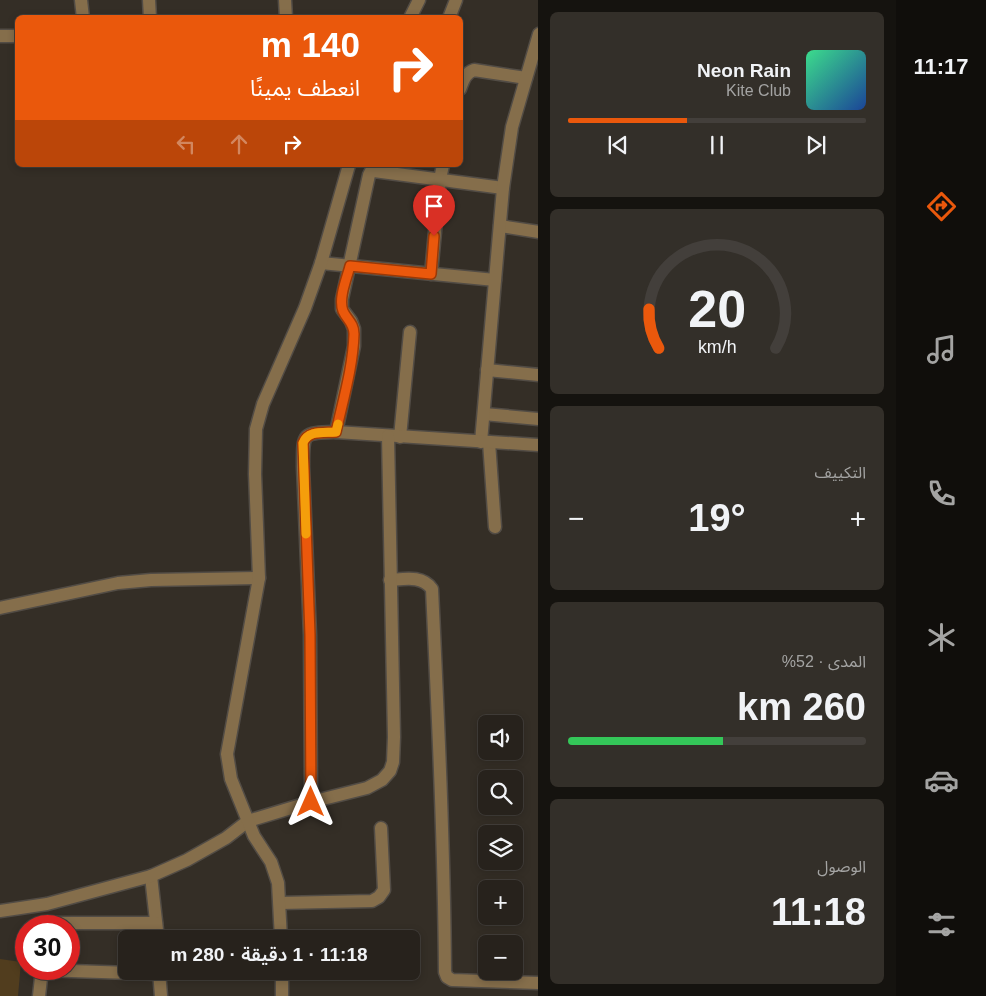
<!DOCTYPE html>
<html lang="ar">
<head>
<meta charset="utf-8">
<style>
  :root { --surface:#27221c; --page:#332f29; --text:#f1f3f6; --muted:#a4a4a3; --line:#433f3b; --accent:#ea580c }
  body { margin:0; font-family:Arial,"Noto Sans Arabic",sans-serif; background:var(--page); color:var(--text); direction:rtl; height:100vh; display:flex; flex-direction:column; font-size:19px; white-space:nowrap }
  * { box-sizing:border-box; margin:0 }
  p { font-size:16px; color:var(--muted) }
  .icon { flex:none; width:28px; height:28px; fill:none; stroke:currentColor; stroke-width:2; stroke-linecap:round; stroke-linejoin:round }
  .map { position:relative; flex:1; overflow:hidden; direction:ltr }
  .side { display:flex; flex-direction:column; gap:12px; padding:12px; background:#15130f; width:358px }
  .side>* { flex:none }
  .top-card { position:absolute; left:15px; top:15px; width:448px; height:152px; border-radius:8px; box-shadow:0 2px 8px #0003,0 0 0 1px var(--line); direction:rtl; background:#ea580c; color:#fff; overflow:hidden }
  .controls { position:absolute; left:478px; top:715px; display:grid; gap:10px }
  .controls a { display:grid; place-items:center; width:45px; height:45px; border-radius:8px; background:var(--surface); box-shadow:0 2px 8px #0003,0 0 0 1px var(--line); font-size:25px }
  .speed { position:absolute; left:15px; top:915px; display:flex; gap:10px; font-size:25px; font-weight:700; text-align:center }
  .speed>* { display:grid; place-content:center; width:65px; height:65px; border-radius:50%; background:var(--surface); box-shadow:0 2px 8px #0003,0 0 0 1px var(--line); line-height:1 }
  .speed .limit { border:8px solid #d22; background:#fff; color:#111 }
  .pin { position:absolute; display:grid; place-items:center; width:42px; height:42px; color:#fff; margin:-51px -21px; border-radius:50% 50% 50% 0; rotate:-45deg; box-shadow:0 0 5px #0007 }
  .pin .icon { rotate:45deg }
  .me { position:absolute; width:55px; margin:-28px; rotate:0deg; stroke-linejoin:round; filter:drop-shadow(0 0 4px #0008) }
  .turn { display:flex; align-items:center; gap:18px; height:105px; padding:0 20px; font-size:22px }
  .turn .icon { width:65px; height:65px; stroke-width:2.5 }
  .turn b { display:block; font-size:35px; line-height:42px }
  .lanes { display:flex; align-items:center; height:48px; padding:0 20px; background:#0003; justify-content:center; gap:25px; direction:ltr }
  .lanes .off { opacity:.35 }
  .big { font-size:38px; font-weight:600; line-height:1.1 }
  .side .card { flex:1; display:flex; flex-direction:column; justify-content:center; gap:8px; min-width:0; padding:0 18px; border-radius:8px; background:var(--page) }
  .side .dial { align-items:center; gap:0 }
  .dial svg { height:130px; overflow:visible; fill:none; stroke:var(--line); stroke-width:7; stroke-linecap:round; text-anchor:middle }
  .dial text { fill:var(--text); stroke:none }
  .song { display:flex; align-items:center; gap:15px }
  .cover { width:60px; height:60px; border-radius:8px; background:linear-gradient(135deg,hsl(150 70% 55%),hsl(220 70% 35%)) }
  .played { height:5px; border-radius:2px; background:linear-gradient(90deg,var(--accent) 40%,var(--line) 40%) }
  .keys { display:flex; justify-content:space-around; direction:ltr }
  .heat { display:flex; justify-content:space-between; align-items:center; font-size:28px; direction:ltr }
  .charge { height:8px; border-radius:4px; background:linear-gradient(90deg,#34c759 52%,var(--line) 0) }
  .trip { position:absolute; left:118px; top:930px; width:302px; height:50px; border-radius:8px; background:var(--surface); box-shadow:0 2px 8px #0003,0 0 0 1px var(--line); font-weight:600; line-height:50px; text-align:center; direction:rtl }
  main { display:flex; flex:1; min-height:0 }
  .tabs { display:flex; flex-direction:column; width:90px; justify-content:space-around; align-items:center; background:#100e0b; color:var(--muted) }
  .tabs .icon { width:35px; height:35px }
  .tabs .current { color:var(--accent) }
  .tabs b { font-size:22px; color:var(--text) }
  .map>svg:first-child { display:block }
  .green { fill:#513d1e }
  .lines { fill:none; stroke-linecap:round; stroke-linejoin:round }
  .minor-casing { stroke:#524c45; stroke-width:15 }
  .minor { stroke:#856e4b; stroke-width:12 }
  .route-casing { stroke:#983908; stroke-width:12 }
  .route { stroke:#ea580c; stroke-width:9 }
  .slow { stroke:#f59e0b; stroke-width:9 }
</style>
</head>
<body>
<main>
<nav class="tabs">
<b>11:17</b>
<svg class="icon current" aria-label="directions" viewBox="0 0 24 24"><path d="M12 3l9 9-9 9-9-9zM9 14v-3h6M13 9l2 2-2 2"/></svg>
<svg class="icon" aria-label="music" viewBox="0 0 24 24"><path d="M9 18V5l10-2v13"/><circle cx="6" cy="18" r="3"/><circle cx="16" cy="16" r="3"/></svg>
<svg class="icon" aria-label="phone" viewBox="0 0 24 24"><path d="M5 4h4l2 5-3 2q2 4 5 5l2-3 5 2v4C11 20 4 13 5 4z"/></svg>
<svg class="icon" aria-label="climate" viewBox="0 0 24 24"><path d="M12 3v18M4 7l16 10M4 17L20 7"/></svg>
<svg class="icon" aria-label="car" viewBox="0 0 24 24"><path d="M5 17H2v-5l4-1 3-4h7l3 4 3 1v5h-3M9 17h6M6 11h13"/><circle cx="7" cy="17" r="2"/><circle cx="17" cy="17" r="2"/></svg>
<svg class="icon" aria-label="filters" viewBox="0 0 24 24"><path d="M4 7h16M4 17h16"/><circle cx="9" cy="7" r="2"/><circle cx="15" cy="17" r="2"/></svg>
</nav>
<section class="side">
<div class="card">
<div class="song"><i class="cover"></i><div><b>Neon Rain</b><p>Kite Club</p></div></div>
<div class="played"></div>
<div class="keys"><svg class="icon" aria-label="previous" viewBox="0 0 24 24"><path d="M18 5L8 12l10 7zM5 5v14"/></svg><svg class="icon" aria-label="pause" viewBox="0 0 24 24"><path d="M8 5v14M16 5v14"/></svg><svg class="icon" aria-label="next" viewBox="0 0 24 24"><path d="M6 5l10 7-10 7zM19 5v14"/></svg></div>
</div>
<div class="card dial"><svg viewBox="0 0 100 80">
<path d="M14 69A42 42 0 1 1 86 69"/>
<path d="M14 69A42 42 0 0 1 8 45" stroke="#ea580c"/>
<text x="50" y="56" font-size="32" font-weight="700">20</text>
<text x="50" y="72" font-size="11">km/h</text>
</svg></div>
<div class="card"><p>التكييف</p>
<div class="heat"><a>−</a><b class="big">19°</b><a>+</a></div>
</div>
<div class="card"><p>المدى · 52%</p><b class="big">260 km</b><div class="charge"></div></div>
<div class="card"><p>الوصول</p><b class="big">11:18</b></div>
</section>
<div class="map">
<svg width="539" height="996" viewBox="0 0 539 996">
  <rect width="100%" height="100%" fill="#342e26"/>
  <!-- green -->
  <path class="green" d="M0,959L21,962L18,996H0Z"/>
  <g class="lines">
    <defs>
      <g id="minor">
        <path d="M81,0L83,18"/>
        <path d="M149,0L150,18"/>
        <path d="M285,0L286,18"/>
        <path d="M410,18L419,0"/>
        <path d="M449,18L456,0"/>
        <path d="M0,36H18"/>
        <path d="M460,89C463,81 465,73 474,70L526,78"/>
        <path d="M500,226L539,232"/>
        <path d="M321,263L495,280"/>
        <path d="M431,274L440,179L443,165"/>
        <path d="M487,370L539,375"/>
        <path d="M484,414L539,419"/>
        <path d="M336,432L354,346V329L351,321L342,309V299L369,175L371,171H374L503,188"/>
        <path d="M400,437L410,332"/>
        <path d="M481,442L503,188L512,127L539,34"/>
        <path d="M489,442L495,527"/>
        <path d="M390,580C405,579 422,575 432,589C438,717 444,844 445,972L447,977L452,980L539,983"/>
        <path d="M0,608L118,583L151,580L259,578"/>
        <path d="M311,802L310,635L303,467C303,432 302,433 336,432L539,445"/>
        <path d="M151,876L158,939"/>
        <path d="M280,903L372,901L379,897L384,890L381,828"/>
        <path d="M0,911L47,904L151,876L187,860L226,838L248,821L311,802L367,788L382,780L390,771L393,762L394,737L388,436"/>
        <path d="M47,923H156"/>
        <path d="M281,939L278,883L271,862L254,836L231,779L227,754L259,578L255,474L256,429L263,404L305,308L321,263L349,165"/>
        <path d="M42,970L160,974"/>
        <path d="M159,971L161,996"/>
        <path d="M282,971V996"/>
        <path d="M39,996L42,969"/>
      </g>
    </defs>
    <!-- minor casing -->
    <use href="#minor" class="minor-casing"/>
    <!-- minor -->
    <use href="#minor" class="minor"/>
  </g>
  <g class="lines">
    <defs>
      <path id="route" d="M311,802L310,635L303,443C308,430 323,433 336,432C343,400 353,367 354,334C354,323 347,320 343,311C338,298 347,278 350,266L431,274L434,236"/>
    </defs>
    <!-- route casing -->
    <use href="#route" class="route-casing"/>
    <!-- route -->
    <use href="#route" class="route"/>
    <!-- slow -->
    <path class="slow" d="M306,534L303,443C308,430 323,433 336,432L338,424"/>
  </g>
</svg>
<div class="controls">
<a><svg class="icon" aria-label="sound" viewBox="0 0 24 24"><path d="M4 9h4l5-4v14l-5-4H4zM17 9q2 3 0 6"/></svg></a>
<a><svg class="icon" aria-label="search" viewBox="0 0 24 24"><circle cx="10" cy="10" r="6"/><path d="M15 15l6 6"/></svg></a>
<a><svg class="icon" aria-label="layers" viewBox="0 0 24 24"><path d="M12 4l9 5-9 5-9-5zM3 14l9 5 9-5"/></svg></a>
<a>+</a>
<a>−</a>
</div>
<div class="speed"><div class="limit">30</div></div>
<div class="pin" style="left:434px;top:236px;background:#d93025"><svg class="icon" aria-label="arrive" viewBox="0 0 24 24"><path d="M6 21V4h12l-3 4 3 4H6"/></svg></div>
<svg class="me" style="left:311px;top:802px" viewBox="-20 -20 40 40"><path d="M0-17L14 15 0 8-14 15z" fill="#ea580c" stroke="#fff" stroke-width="4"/></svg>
<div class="trip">11:18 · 1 دقيقة · 280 m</div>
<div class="top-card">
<div class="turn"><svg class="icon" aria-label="right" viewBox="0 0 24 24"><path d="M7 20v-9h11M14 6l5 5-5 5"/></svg><div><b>140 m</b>انعطف يمينًا</div></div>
<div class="lanes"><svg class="icon off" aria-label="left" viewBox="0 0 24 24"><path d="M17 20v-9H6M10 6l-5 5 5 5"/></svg><svg class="icon off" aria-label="ahead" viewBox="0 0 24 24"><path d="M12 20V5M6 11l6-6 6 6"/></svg><svg class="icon" aria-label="right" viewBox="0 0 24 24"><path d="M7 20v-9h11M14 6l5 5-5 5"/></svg></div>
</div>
</div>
</main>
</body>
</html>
